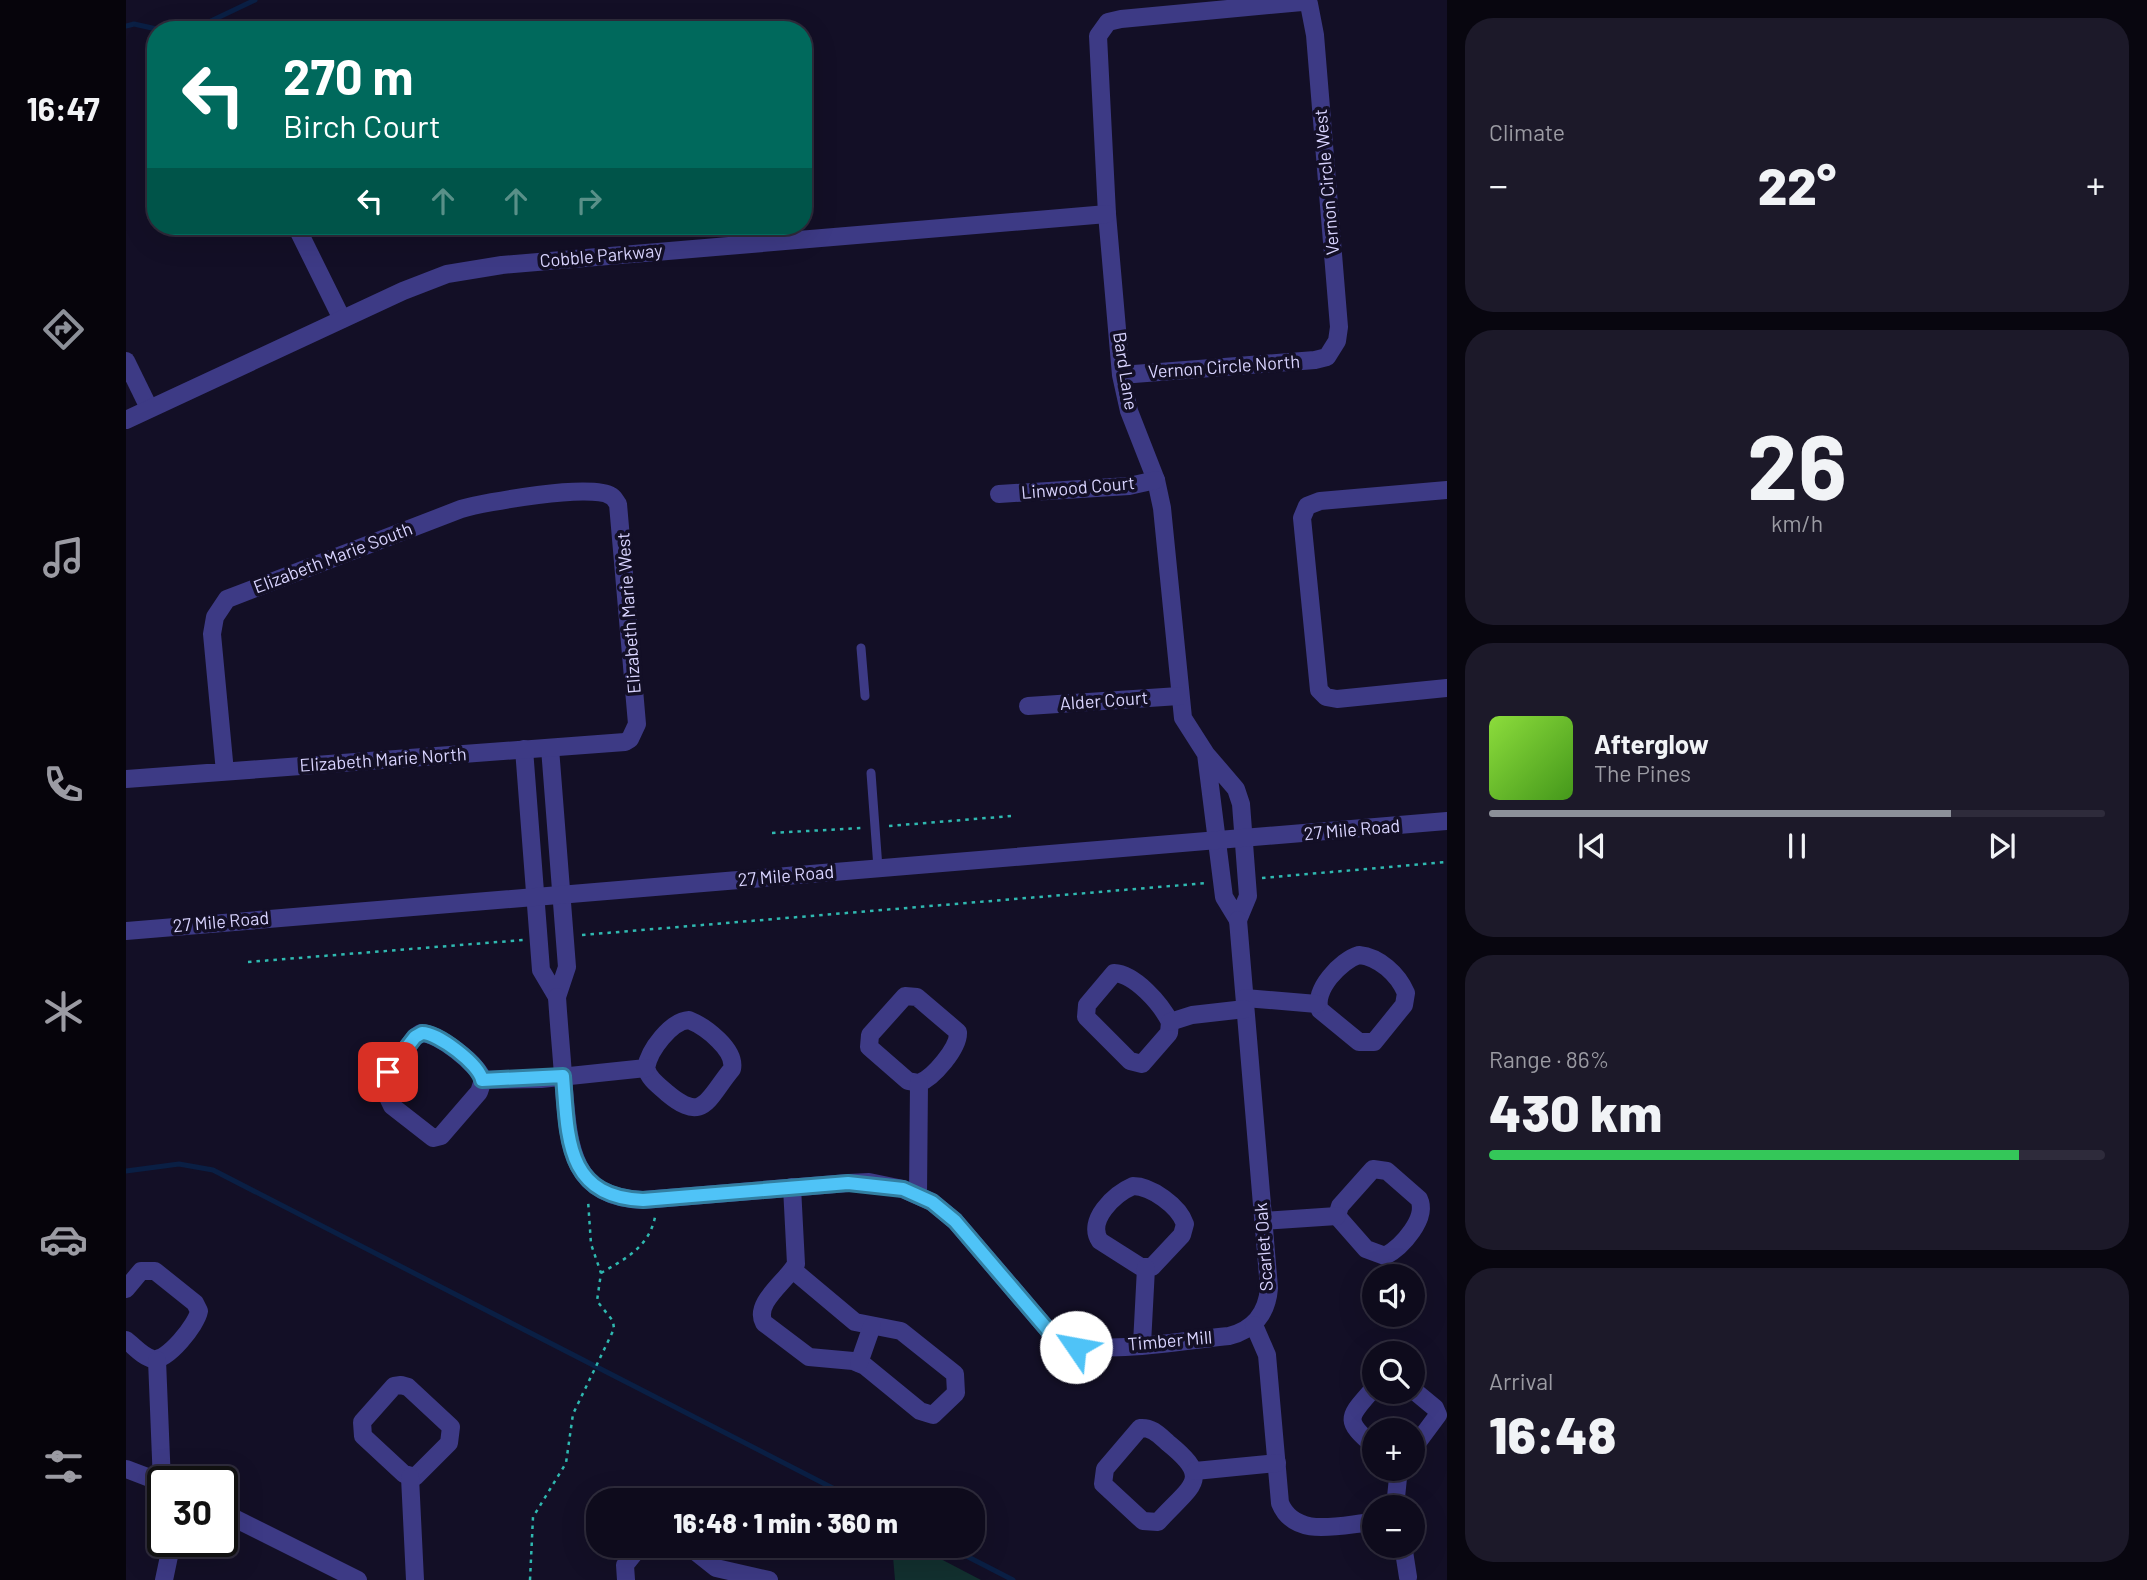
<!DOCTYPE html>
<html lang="en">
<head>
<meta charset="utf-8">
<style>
  :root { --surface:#0e0b1c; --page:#1c1929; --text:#f1f3f6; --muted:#9b9ba3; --line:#2e2b3b; --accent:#8c9099 }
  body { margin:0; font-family:Barlow,sans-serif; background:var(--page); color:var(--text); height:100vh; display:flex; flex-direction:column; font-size:26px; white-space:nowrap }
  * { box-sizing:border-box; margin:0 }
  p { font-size:23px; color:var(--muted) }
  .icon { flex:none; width:38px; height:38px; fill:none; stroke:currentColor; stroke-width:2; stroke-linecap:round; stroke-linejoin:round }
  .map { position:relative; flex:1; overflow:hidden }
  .panel { display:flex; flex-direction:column; gap:18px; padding:18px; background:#08060f; width:700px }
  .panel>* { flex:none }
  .hud { position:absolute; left:21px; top:21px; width:665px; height:214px; border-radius:28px; box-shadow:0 7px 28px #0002,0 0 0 2px var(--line); background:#00695c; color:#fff; overflow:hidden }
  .fabs { position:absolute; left:1236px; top:1264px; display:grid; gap:14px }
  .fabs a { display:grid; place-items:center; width:63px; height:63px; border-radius:50%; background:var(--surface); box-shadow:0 7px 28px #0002,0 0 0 2px var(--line); font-size:35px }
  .speed { position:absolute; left:21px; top:1466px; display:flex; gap:14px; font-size:35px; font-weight:700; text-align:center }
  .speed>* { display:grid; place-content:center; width:91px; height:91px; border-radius:50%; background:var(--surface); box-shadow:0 7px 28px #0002,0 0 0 2px var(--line); line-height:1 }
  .speed .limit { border:4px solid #111; border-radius:10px; background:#fff; color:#111 }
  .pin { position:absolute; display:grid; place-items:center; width:60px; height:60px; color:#fff; margin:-30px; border-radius:14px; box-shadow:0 4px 10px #0006 }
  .me { position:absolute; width:77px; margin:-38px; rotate:303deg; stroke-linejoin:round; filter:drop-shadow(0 0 5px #0008) }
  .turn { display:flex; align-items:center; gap:24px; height:147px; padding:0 21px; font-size:32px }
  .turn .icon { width:91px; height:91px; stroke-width:2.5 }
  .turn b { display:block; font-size:49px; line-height:60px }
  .lanes { display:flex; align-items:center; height:66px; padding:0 21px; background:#0003; justify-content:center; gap:35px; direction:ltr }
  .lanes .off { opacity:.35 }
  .big { font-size:52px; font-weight:800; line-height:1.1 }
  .panel .tile { flex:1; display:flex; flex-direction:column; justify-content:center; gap:10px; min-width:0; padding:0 24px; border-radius:28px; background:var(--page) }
  .panel .dial { align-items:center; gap:0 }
  .dial b { font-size:91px; line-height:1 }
  .song { display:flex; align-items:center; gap:21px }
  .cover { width:84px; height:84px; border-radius:10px; background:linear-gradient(135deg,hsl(90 70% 55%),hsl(100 70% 35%)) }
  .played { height:7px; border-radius:4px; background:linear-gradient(90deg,var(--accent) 75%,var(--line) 75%) }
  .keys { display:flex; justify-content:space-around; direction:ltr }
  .heat { display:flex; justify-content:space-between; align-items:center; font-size:38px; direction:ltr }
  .charge { height:10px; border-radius:5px; background:linear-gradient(90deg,#34c759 86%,var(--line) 0) }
  .trip { position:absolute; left:460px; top:1488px; width:399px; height:70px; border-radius:28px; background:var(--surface); box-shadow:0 7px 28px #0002,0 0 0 2px var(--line); font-weight:800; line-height:70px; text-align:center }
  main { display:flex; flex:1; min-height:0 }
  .tab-bar { display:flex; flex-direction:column; width:126px; justify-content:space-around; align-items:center; background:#06040b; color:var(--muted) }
  .tab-bar .icon { width:49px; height:49px }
  .tab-bar .selected { color:var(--accent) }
  .tab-bar b { font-size:32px; color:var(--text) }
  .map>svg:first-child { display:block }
  .green { fill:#12302f }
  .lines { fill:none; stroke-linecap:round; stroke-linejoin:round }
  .stream { stroke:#0a1f44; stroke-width:5 }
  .path { stroke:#2fb8b0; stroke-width:2.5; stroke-dasharray:3.5 5; stroke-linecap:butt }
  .service { stroke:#3d3a85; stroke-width:9 }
  .minor { stroke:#3d3a85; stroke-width:18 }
  .tertiary { stroke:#3d3a85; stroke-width:18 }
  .route-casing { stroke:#337fa1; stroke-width:18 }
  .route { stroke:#4fc3f7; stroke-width:12 }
  .labels { text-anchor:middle; stroke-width:7; stroke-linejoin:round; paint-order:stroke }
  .street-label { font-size:18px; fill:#d9d4ff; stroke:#130f26 }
</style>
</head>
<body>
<main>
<nav class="tab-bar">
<b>16:47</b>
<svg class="icon selected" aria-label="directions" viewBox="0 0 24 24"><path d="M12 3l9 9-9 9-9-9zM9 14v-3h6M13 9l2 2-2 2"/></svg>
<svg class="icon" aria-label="music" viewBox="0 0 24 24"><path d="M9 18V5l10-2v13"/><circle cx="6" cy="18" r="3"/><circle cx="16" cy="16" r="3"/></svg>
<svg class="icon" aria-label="phone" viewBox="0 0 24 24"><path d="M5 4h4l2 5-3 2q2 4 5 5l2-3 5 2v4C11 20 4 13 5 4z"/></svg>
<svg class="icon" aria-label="climate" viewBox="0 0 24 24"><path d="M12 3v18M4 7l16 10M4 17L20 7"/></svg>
<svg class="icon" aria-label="car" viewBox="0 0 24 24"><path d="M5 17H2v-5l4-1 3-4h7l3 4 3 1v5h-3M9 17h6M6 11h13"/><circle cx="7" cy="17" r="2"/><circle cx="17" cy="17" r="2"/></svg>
<svg class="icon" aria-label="filters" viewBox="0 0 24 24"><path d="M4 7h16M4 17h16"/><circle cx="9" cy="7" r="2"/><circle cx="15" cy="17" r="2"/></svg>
</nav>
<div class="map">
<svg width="1321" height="1580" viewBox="0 0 1321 1580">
  <rect width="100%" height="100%" fill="#130f26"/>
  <!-- green -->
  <path class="green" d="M766,1545H788L855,1580H769Z"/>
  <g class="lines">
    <!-- stream -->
    <g class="stream">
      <path d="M0,26L8,24L35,30"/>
      <path d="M66,30L129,0"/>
      <path d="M0,1171L53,1164L87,1170L730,1500"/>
      <path d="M819,1545L887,1580"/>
    </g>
    <!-- path -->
    <g class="path">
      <path d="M763,826L885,816"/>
      <path d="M646,833L735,828"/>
      <path d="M1136,878L1321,862"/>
      <path d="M456,935L1081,883"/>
      <path d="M122,962L397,940"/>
      <path d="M475,1273C499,1259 523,1247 529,1217"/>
      <path d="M404,1580L407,1517L440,1463L447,1414L488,1329L487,1321L471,1301L475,1273L465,1244L462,1200"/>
    </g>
    <!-- service -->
    <g class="service">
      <path d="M735,648L739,696"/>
      <path d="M745,773L752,868"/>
    </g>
    <!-- minor -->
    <g class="minor">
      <path d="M170,226L216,319"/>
      <path d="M0,361L23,408"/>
      <path d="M995,375L1189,360L1201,357L1211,341L1213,327L1189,35L1183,4L1176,2L995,19L982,22L972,36L981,214L995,375L1003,411L1030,480L1036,508L1057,718L1080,754L1110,789L1115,804L1122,896L1112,920L1098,897L1080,754"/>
      <path d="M0,420L277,291L321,274L376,265L981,214"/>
      <path d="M1321,490L1194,501L1181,506L1176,518L1193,690L1200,697L1211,699L1321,688"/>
      <path d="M873,494L1003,486L1030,480"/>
      <path d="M902,706L1053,696"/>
      <path d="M398,749L415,970L431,997L441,967L424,748"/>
      <path d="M0,779L499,742L504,739L511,724L492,504C491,503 487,496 485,496C466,483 359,502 335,509L101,599L89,617L86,634L99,772"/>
      <path d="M1233,955C1253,957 1272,974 1280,993L1278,1005L1248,1042H1233L1194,1010C1186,991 1215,960 1233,955Z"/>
      <path d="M988,973C1009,974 1035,1004 1044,1022L1043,1033L1016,1064L1004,1061L960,1017L961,1005Z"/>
      <path d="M779,996L791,997L832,1032C833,1048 807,1078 793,1083L782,1081L743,1047L744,1035Z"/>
      <path d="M431,997C433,1028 436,1058 438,1089C443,1147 445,1197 517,1200L722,1183L743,1182L777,1189L806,1202L829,1221L928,1337C964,1359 1059,1340 1103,1336C1128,1330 1141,1313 1143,1288L1112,920"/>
      <path d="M1119,998L1191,1004"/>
      <path d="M563,1020C580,1027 610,1050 606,1069C581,1099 578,1124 541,1093C532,1085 523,1079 520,1068C523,1050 545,1021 563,1020Z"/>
      <path d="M1044,1022L1066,1015L1119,1009"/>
      <path d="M295,1033C312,1033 352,1064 357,1080L353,1092L315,1136L307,1138L266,1106L258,1089L262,1072L289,1037Z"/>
      <path d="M357,1080L415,1079L520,1068"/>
      <path d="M1247,1169L1261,1171L1293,1199C1302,1218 1276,1247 1259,1256L1240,1249L1211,1216L1214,1206Z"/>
      <path d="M1007,1186C1025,1186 1053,1206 1059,1224L1056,1235L1026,1267H1015L974,1241C960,1221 988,1194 1007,1186Z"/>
      <path d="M666,1187L670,1264C661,1281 627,1303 638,1323L683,1357L727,1361L739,1366L794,1411L807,1415L830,1393L829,1374L775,1331L729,1322L667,1270"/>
      <path d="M792,1195L793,1083"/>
      <path d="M1137,1221L1211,1216"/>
      <path d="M0,1289L15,1271H29L69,1303L73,1311C71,1324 41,1362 27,1359C17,1357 8,1346 0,1340"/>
      <path d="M1128,1325L1141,1355L1154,1503C1169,1540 1216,1524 1248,1522"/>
      <path d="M1016,1344L1020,1268"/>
      <path d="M31,1360L36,1483"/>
      <path d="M733,1363L746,1326"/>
      <path d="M275,1385L282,1387L325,1427L323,1443L289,1477L278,1474L237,1436L236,1422L268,1386Z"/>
      <path d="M1248,1388C1223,1417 1216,1419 1248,1446"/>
      <path d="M1286,1389L1309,1408L1312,1415L1286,1450"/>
      <path d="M1014,1428C1026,1427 1033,1435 1042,1443C1088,1480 1065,1485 1032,1522L1017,1521L977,1484L979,1469Z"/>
      <path d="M0,1469L37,1483"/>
      <path d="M1069,1471L1151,1463"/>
      <path d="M284,1477L289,1580"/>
      <path d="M1269,1507L1273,1468"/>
      <path d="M96,1512L232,1580"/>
      <path d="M561,1545L590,1568L643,1580"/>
      <path d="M1277,1545L1282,1577"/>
      <path d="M38,1580L46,1542"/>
      <path d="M500,1580L499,1565L515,1545"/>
    </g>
    <!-- tertiary -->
    <path class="tertiary" d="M0,931L1321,821"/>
  </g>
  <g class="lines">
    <defs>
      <path id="route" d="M262,1072L289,1037L296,1033C312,1033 353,1064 356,1080L437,1076C442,1137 439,1197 517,1200L722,1183L777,1189L806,1202L829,1221L928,1337L950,1347"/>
    </defs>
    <!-- route casing -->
    <use href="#route" class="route-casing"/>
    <!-- route -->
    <use href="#route" class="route"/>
  </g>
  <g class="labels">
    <!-- street labels -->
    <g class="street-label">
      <text transform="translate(1201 182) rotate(-95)" y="6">Vernon Circle West</text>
      <text transform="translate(475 256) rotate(-5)" y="6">Cobble Parkway</text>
      <text transform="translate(1098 367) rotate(-4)" y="6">Vernon Circle North</text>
      <text transform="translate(999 371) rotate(81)" y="6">Bard Lane</text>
      <text transform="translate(952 488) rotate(-5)" y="6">Linwood Court</text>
      <text transform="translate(207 558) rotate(-21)" y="6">Elizabeth Marie South</text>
      <text transform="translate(503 613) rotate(-94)" y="6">Elizabeth Marie West</text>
      <text transform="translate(978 701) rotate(-4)" y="6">Alder Court</text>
      <text transform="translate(257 760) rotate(-4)" y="6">Elizabeth Marie North</text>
      <text transform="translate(1226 830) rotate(-5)" y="6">27 Mile Road</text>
      <text transform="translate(660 876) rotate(-5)" y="6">27 Mile Road</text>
      <text transform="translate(95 922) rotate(-5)" y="6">27 Mile Road</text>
      <text transform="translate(1138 1247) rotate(-94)" y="6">Scarlet Oak</text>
      <text transform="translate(1044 1341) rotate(-5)" y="6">Timber Mill</text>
    </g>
  </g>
</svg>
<div class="fabs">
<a><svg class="icon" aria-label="sound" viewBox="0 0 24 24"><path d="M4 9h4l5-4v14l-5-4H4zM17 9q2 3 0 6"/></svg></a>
<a><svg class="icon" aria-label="search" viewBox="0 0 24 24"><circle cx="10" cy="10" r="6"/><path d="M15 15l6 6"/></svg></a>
<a>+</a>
<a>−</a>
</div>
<div class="speed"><div class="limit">30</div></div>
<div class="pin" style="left:262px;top:1072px;background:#d93025"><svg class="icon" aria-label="arrive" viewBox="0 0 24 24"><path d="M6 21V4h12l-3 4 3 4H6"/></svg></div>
<svg class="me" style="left:950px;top:1347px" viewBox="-20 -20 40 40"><circle r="19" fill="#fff"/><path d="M0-13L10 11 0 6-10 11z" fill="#4fc3f7"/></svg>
<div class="trip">16:48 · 1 min · 360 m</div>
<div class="hud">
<div class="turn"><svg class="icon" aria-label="left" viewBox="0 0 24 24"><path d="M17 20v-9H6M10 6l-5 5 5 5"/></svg><div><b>270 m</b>Birch Court</div></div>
<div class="lanes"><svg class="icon" aria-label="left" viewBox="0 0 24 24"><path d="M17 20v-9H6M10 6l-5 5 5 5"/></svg><svg class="icon off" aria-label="ahead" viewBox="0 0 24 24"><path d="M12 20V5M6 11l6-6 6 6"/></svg><svg class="icon off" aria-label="ahead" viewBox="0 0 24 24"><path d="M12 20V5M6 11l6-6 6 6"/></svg><svg class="icon off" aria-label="right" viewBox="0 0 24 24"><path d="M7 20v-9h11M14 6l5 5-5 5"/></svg></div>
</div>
</div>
<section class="panel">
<div class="tile"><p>Climate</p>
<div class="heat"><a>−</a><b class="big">22°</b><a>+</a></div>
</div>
<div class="tile dial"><b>26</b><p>km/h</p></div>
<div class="tile">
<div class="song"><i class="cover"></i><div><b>Afterglow</b><p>The Pines</p></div></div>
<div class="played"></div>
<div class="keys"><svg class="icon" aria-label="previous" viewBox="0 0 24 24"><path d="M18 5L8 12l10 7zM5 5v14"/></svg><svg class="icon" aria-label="pause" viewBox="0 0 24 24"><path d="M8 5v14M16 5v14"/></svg><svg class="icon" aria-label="next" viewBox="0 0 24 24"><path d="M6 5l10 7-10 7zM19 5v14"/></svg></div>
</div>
<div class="tile"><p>Range · 86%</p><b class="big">430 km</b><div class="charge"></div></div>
<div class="tile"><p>Arrival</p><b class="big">16:48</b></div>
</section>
</main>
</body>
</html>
